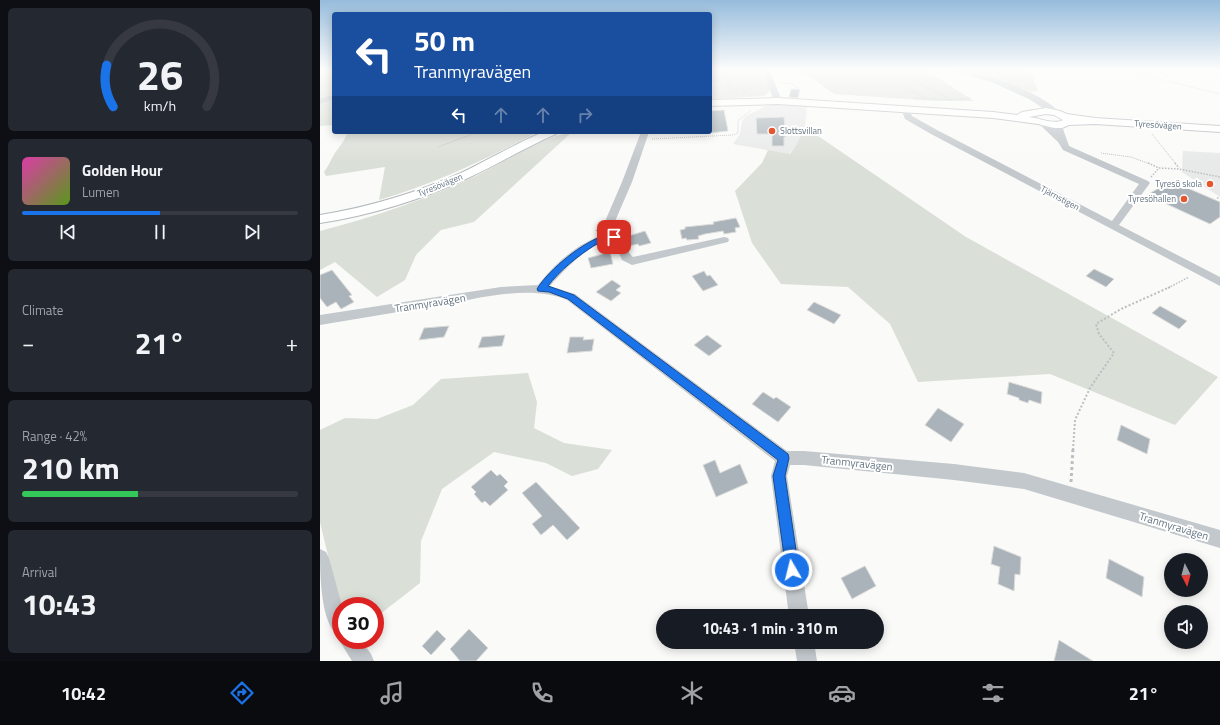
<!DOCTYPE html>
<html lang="en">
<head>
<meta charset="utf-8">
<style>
  :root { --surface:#171b24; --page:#242831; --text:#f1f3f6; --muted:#9ea1a6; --line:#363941; --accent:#1a73e8 }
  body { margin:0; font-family:"Titillium Web",sans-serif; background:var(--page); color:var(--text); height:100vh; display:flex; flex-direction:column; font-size:15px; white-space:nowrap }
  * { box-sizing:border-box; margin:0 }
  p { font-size:13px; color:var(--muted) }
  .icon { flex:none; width:22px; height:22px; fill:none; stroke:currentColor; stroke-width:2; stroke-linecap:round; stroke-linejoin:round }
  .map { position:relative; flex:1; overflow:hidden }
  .side { display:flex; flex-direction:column; gap:8px; padding:8px; background:#0d0f14; width:320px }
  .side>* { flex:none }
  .guide { position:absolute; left:12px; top:12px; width:380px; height:122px; border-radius:4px; box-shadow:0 2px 10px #0003; background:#1a4fa0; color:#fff; overflow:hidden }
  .needle { width:26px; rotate:174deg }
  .tools { position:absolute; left:844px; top:553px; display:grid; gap:8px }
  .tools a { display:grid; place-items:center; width:44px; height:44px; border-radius:50%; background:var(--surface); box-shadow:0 2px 10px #0003; font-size:20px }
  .speed { position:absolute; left:12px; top:597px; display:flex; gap:8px; font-size:20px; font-weight:700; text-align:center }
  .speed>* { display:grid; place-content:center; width:52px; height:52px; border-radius:50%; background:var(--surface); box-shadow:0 2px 10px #0003; line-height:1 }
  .speed .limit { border:6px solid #d22; background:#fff; color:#111 }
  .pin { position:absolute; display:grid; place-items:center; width:34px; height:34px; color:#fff; margin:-17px; border-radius:8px; box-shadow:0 2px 6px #0006 }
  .me { position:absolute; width:44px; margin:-22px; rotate:352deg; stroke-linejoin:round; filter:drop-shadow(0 0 3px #0008) }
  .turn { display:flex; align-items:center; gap:14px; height:84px; padding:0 16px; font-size:18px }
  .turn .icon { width:52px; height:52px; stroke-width:2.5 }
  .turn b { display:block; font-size:28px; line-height:34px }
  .lanes { display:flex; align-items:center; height:38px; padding:0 16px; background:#0003; justify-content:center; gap:20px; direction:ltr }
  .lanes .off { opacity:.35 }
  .big { font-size:30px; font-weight:700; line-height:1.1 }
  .side .tile { flex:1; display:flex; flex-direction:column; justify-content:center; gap:6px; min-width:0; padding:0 14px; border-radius:6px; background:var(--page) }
  .side .dial { align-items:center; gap:0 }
  .dial svg { height:104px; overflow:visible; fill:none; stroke:var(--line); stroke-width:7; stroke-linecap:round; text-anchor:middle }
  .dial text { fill:var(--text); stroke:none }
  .song { display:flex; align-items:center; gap:12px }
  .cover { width:48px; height:48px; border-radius:6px; background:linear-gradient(135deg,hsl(320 70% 55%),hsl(90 70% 35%)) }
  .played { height:4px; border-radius:2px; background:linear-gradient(90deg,var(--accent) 50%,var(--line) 50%) }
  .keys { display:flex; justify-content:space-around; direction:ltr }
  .heat { display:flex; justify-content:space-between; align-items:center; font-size:22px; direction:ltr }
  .charge { height:6px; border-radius:3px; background:linear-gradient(90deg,#34c759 42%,var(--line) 0) }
  .trip { position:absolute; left:336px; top:609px; width:228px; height:40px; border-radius:20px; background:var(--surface); box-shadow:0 2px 10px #0003; font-weight:700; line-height:40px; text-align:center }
  .tab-bar { display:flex; height:64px; justify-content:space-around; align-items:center; background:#090b0e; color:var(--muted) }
  .tab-bar .icon { width:28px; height:28px }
  .tab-bar .selected { color:var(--accent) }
  .tab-bar b { font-size:18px; color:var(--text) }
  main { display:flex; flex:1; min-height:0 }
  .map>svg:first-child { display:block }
  .built { fill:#e8e9e9 }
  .green { fill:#dadfd7 }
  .building { fill:#aab3b9; stroke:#dcdcda }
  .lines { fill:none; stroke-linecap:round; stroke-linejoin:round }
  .major-casing { stroke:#b5babe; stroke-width:2 }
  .path-far3 { stroke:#bbbfc2; stroke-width:1; stroke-dasharray:1 1; stroke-linecap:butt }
  .path-far2 { stroke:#bbbfc2; stroke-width:1.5; stroke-dasharray:1.5 1.5; stroke-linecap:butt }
  .path-far1 { stroke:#bbbfc2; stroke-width:2; stroke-dasharray:2 2; stroke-linecap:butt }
  .path { stroke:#bbbfc2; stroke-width:3; stroke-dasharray:3 3; stroke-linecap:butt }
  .minor { fill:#c3c8cc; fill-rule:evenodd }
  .major { fill:#fff; fill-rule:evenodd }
  .route { fill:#1a73e8; stroke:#114b97 }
  .poi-dot { fill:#e4572e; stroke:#fff; stroke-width:1.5 }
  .labels { text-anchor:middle; stroke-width:4; stroke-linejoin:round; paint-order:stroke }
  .far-street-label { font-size:9px; fill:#657683; stroke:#fff }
  .far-poi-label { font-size:9px; fill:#657683; stroke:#fff; text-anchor:end }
  .street-label { font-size:11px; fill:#657683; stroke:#fff }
</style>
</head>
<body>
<main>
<section class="side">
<div class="tile dial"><svg viewBox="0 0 100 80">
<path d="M14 69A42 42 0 1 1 86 69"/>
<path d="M14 69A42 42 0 0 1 9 37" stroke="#1a73e8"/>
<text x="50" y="56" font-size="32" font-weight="700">26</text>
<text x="50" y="72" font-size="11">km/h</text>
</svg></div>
<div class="tile">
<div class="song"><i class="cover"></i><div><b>Golden Hour</b><p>Lumen</p></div></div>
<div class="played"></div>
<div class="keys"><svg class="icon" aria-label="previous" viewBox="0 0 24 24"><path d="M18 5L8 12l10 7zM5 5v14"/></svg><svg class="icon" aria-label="pause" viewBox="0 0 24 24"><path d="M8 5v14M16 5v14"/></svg><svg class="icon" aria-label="next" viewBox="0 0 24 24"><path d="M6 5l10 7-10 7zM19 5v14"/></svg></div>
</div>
<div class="tile"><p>Climate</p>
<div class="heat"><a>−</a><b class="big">21°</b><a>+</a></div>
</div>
<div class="tile"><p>Range · 42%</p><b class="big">210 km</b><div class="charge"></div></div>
<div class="tile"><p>Arrival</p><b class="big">10:43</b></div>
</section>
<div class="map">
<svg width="900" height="661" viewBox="0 0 900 661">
  <rect width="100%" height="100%" fill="#fafaf8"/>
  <!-- built -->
  <g class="built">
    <path d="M450,104L487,106L485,126L475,147L469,154L413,144L420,134L422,121L426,116Z"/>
    <path d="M863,151L900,153V197L862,172Z"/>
  </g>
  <!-- green -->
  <g class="green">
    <path d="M0,69H14V94L0,100V78H2L0,77Z"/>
    <path d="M390,69H441L451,90L444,96L390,99Z"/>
    <path d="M470,69H604L654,101H616L514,94L487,75Z"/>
    <path d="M641,69H692L711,72L718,91L711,92L677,79Z"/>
    <path d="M14,97V125L0,126V104Z"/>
    <path d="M485,127L646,237L898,377L855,425L730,374L598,382L570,324L528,287L461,284L432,243L415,191L442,163L448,150L470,154L475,147Z"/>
    <path d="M25,132H218C166,159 115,184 59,200L65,167L6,176L4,172C9,166 11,159 15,153C20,146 24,141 27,134Z"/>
    <path d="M252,132L154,222L121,230L96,255L85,280L57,297L15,262L0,270V231C54,217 107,199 158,175C186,161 222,137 252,132Z"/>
    <path d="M208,373L217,402L214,428L244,443L292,450L278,469L252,476L226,463L174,452L122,489L101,541L100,583L55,618V606H20L0,522V430L25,418L57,419L93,405L121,379Z"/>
  </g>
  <!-- building -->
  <g class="building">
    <path d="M471,89H480L478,98L469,97Z"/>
    <path d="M404,110L408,131L390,133V111Z"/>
    <path d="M464,117L466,137H464V146H452V134H437L436,118Z"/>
    <path d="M851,181L900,202V217L890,224L827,195Z"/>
    <path d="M416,218L420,227L415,228L416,232L404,234L403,231L385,234L378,236L379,239L367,240L366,238L362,239L360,230L365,229V227L394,224L393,222Z"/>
    <path d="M325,231L331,243L319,246L318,244L309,246L305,237Z"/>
    <path d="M290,252L293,264L271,268L268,258Z"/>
    <path d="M774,269L794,279L786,287L766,276Z"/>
    <path d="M12,270L32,295L29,296L34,302L21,309L16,302L7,307L0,298V275Z"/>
    <path d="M384,271L387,276L390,275L398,285L383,291L372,276Z"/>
    <path d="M292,280L301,286L296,290L301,293L291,301L276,292Z"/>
    <path d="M494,302L521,315L514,324L487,310Z"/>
    <path d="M840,306L867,321L859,329L832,313Z"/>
    <path d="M129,326L124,337L99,340L104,328Z"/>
    <path d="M185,335L182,346L158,348L162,337Z"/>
    <path d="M387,335L402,346L389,356L374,345Z"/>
    <path d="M250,337H264L263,340L274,339L272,351L247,353Z"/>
    <path d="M689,382L722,392L721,404L709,400L708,403L699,400V398L687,394Z"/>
    <path d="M443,392L454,399L456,397L471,407L458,422L432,404Z"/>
    <path d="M618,408L644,424L631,442L605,425Z"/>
    <path d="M801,425L830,439L827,454L797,440Z"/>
    <path d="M395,460L400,473L420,464L428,483L396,497L383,465Z"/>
    <path d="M171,470L177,476L180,474L188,482L184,486L188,490L170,506L165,501L162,503L154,494L156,492L151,487Z"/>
    <path d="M216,482L260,528L247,540L233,525L221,535L212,524L222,516L202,493Z"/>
    <path d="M674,546L701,557L700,575L695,574L694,591L678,584L680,567L671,564Z"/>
    <path d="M789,559L824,577L822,597L786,578Z"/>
    <path d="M545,566L556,586L532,599L521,578Z"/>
    <path d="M149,629L168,648L156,661H140L130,649Z"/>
    <path d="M117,630L126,639L111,655L102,646Z"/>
    <path d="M739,640L773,661H734Z"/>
  </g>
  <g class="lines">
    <defs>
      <g id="major">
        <path d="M458,98L673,112L697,115L702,112L726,108L740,111L747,114L775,118L900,126V132L775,124L749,125L742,128H734L718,124L673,118L458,104L390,106V100ZM726,114L734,115L743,120C735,125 719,118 709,117Z"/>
        <path d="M223,132H237L236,134C206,147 178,164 148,178C101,200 51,215 0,223V215C49,207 96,193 141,173C168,160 195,144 223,132Z"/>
      </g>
    </defs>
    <!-- major casing -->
    <use href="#major" class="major-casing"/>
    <!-- path-far3 -->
    <g class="path-far3">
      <path d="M401,69L410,86L418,93"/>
      <path d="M551,69L608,99"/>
      <path d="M568,69L569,71H566L569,73"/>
      <path d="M581,69L585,77L632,100"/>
      <path d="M797,69L900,94"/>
      <path d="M897,69L900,72"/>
      <path d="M820,74L824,73L825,70L828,69"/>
      <path d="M561,75L582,71"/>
      <path d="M406,76L421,73L426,69"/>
      <path d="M390,81L407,79L440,80"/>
      <path d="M460,83L472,84L479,88"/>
      <path d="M422,92L439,85L438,80"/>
      <path d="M390,93H395"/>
      <path d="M594,98L632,100L651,98"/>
      <path d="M614,99L618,93"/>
      <path d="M832,134L856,164"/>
      <path d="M332,139L413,135L418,133V121L431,110"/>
      <path d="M118,147L158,132"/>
      <path d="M781,153L811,157L830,164"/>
    </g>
    <!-- path-far2 -->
    <g class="path-far2">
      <path d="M828,163L839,168"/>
      <path d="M855,163L859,168"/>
      <path d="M831,177L839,168L859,169L900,177"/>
      <path d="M897,198H900"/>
      <path d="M276,231L285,224"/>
      <path d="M848,288L869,277"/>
    </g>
    <!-- path-far1 -->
    <path class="path-far1" d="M753,450L755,420L770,388L794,353L779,334L776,324L801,309L850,287"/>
    <!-- path -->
    <path class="path" d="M751,482L753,449"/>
    <!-- minor -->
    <g class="minor">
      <path d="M442,69H449L462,101L461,103H455L454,101Z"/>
      <path d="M627,69C656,69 719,90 739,112L738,114H732L709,99L671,82Z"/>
      <path d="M14,94V99L0,104V99Z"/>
      <path d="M582,107H588L592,116L617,130L792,221L819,184L743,150L738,142L717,122L718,120H724L735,130L734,125L735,123H741L749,146L828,181L830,183L799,225L900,277V286L611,134L585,119L581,109Z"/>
      <path d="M321,132H329L312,182L296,219L295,221H287L286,219L302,182Z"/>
      <path d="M286,234C312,235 300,245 313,257L404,237L408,238L409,240L408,242L312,265L302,260L294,242C275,237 242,272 230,286L255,294L467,451H484L634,464L704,473L900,530V548L704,489L634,480L484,465H470L467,476L489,616H469L451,476L455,461L247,300C210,283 153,300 114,306C76,312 38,319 0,325V315L181,287L218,285C235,263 259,242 286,234Z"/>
      <path d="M0,549L6,552L9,558L22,606L21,640H41L51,654L54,661H32L19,640L20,637C0,626 0,572 0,549Z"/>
      <path d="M474,642H494L497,661H477Z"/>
    </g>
    <!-- major -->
    <use href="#major" class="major"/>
  </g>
  <!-- sky -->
  <linearGradient id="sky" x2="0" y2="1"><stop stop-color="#96bcdc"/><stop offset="0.43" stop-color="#fdfdfc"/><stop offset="1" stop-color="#fdfdfc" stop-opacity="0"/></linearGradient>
  <rect width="900" height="162" fill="url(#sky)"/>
  <!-- route -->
  <path class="route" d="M286,235H294L298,237C295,240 282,241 275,245C259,255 239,271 228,286L254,295L468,454L469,458L465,476L479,570L477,574L472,576L468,574L466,570L453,476L458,460L248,299L229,292L218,291L217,289C229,269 264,241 286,235Z"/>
  <!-- markers -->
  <g class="poi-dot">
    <circle cx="452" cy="131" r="4"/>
    <circle cx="890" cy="184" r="4"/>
    <circle cx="864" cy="199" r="4"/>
  </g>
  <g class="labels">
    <!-- far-street labels -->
    <g class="far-street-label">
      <text transform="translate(838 125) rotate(4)" y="3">Tyresövägen</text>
      <text transform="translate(120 185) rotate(-22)" y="3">Tyresövägen</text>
      <text transform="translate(740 198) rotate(28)" y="3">Tjärnstigen</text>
    </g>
    <!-- far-poi labels -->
    <g class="far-poi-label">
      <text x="460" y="134" text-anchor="start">Slottsvillan</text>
      <text x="882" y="187">Tyresö skola</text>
      <text x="856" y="202">Tyresöhallen</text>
    </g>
    <!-- street labels -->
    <g class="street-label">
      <text transform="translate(110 303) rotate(-9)" y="4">Tranmyravägen</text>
      <text transform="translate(537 463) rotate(6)" y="4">Tranmyravägen</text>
      <text transform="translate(854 526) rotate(17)" y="4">Tranmyravägen</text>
    </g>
  </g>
</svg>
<div class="tools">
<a><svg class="needle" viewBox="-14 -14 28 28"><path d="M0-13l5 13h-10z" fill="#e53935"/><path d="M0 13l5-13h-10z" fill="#9ea1a6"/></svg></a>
<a><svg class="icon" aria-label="sound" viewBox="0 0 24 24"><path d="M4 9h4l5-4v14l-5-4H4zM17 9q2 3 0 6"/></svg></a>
</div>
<div class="speed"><div class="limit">30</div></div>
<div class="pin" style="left:294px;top:237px;background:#d93025"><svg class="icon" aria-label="arrive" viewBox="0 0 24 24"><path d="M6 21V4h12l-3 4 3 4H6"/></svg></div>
<svg class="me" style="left:472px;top:570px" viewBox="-20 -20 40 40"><circle r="17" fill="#1a73e8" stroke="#fff" stroke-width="3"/><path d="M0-11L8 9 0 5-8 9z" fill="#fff"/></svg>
<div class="trip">10:43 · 1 min · 310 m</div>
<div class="guide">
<div class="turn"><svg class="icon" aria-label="left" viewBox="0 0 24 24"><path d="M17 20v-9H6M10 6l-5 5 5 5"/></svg><div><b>50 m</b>Tranmyravägen</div></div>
<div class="lanes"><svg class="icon" aria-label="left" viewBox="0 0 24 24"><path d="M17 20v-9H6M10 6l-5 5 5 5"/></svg><svg class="icon off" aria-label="ahead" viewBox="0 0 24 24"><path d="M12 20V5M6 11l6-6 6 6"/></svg><svg class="icon off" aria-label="ahead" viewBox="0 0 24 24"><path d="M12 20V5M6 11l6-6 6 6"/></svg><svg class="icon off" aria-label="right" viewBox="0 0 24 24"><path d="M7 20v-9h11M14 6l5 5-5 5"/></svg></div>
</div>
</div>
</main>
<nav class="tab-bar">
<b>10:42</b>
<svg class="icon selected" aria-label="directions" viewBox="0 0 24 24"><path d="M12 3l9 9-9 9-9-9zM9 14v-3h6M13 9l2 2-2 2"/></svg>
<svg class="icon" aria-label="music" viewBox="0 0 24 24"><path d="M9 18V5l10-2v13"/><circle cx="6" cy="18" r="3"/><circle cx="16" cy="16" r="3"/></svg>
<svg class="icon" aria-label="phone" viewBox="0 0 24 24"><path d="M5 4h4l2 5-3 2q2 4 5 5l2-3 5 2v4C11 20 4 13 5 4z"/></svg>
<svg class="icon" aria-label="climate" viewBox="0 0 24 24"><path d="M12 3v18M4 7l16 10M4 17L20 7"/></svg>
<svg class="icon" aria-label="car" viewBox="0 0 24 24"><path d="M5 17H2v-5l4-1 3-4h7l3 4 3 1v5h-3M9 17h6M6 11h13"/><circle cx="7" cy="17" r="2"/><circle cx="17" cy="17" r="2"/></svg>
<svg class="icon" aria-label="filters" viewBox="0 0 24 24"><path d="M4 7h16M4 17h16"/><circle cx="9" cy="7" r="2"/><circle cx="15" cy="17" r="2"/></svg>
<b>21°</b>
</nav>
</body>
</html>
